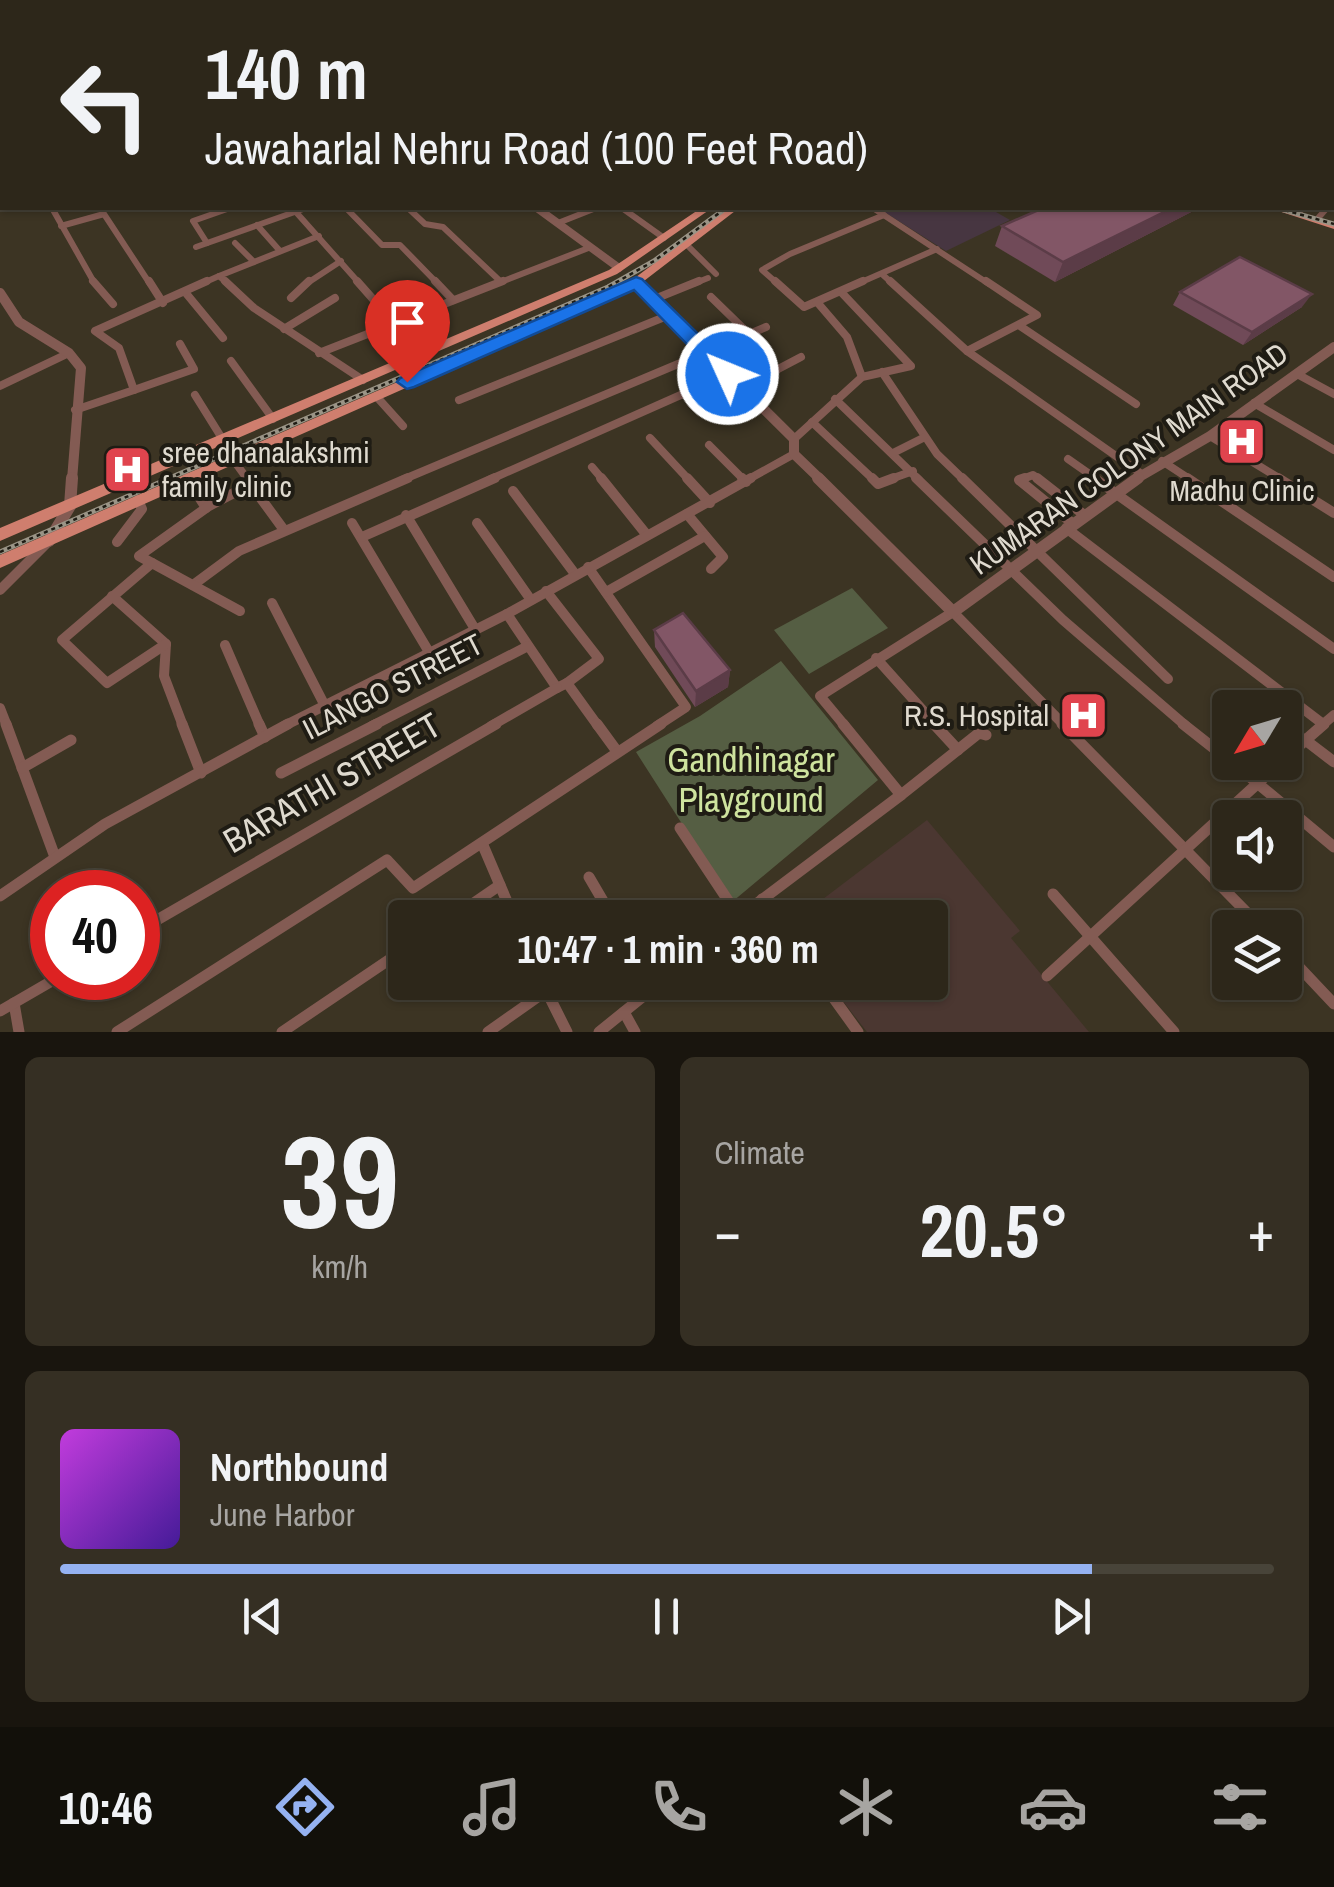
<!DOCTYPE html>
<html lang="en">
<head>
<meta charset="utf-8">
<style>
  :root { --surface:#2d271a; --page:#352f23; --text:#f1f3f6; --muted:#a7a5a2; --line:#484439; --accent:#95b2f1 }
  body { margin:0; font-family:"Archivo Narrow",sans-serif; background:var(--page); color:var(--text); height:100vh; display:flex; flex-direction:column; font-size:38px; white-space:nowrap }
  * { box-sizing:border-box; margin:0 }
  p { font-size:32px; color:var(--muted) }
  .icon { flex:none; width:55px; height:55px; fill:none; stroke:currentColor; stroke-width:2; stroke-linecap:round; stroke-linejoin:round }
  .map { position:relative; height:1032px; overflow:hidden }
  .panel { display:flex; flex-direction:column; gap:25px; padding:25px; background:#19150e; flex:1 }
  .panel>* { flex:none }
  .hud { position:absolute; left:0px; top:0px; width:1335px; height:210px; box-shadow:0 2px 8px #0004,0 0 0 2px var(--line); background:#2d271a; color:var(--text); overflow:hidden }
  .needle { width:65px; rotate:232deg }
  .tools { position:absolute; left:1212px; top:690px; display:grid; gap:20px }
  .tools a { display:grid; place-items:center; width:90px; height:90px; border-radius:10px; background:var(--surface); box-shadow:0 2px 8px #0004,0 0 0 2px var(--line); font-size:50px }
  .speed { position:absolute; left:30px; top:870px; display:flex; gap:20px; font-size:50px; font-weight:700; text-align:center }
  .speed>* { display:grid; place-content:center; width:130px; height:130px; border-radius:50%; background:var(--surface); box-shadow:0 2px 8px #0004,0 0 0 2px var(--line); line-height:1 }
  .speed .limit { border:15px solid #d22; background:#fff; color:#111 }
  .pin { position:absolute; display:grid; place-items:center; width:85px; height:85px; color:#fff; margin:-102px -42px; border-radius:50% 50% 50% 0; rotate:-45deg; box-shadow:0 0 10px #0007 }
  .pin .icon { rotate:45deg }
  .me { position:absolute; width:110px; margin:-55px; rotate:314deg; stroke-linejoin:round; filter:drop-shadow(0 0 8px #0008) }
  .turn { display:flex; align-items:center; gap:35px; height:210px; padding:0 40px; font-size:45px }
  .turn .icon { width:130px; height:130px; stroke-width:2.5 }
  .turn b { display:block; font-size:70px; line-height:85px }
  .big { font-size:75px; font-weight:800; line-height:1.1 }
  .panel .card { flex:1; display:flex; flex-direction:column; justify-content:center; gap:15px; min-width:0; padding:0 35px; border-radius:15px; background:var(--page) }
  .panel .dial { align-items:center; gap:0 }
  .dial b { font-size:130px; line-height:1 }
  .song { display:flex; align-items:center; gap:30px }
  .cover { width:120px; height:120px; border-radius:15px; background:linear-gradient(135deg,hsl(290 70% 55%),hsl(260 70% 35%)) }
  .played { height:10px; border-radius:5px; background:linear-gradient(90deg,var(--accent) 85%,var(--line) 85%) }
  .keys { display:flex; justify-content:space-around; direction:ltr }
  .heat { display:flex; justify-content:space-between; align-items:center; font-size:55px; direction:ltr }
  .panel .tiles { flex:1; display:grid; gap:25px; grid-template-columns:1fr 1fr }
  .card:last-child { grid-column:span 2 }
  .trip { position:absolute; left:388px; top:900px; width:560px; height:100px; border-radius:10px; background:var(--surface); box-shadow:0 2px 8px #0004,0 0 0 2px var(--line); font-weight:800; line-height:100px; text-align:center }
  .dock { display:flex; height:160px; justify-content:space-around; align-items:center; background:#12100a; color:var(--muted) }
  .dock .icon { width:70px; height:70px }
  .dock .on { color:var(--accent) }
  .dock b { font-size:45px; color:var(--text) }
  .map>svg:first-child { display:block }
  .industrial { fill:#4b3731 }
  .education { fill:#473641 }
  .green { fill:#555e43 }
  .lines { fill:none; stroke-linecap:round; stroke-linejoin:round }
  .minor-far4 { stroke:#835b53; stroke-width:5 }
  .minor-far3 { stroke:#835b53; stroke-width:6 }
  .minor-far2 { stroke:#835b53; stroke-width:8 }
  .minor-far1 { stroke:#835b53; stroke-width:10 }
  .minor { stroke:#835b53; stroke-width:11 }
  .tertiary-far3 { stroke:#835b53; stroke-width:6 }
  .tertiary-far2 { stroke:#835b53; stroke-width:8 }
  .tertiary-far1 { stroke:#835b53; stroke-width:10 }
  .tertiary { stroke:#835b53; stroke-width:12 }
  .secondary { stroke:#ae6f62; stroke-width:12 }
  .primary { fill:#cf7e6e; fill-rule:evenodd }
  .rail-casing { stroke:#9a9486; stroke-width:5 }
  .rail { stroke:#1f1c14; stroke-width:2.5; stroke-dasharray:4; stroke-linecap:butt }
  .wall { fill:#704a58 }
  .shaded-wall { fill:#5b3c47 }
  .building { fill:#825666; stroke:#5b3c47; stroke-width:2.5 }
  .route { fill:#1a73e8; stroke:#114b97; stroke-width:2.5 }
  .labels { text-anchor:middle; stroke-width:8; stroke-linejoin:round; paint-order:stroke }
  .poi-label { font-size:30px; fill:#dfdacf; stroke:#1f1c14; text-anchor:start }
  .street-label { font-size:30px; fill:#dfdacf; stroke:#1f1c14 }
  .near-park-label { font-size:35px; fill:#cee39e; stroke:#1f1c14 }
  .near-street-label { font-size:35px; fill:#dfdacf; stroke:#1f1c14 }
</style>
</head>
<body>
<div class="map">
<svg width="1334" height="1032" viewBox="0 0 1334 1032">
  <rect width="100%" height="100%" fill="#3c3423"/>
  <!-- industrial -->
  <path class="industrial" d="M927,820L1020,931L1011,938L1089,1032H867L829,983L930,982V918H798Z"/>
  <!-- education -->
  <path class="education" d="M878,208H989L1010,220L946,251Z"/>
  <!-- green -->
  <g class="green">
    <path d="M852,588L888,628L809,674L774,630Z"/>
    <path d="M781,661L878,780L732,902L636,752L700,716Z"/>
  </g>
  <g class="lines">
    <!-- minor-far4 -->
    <g class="minor-far4">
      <path d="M437,0L443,2"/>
      <path d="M781,0L786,2"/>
      <path d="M873,0L880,2"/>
      <path d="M979,0L985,2"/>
      <path d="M1179,0L1187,2"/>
      <path d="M1196,0L1204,2"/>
      <path d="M1230,0L1239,2"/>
      <path d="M1268,0L1277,2"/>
      <path d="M1165,1L1171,2"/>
      <path d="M11,2L27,0"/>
      <path d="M43,2L57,0"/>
      <path d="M92,2H96"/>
      <path d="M147,2L158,0"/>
      <path d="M207,2L217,0"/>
      <path d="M342,2L354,0"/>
      <path d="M411,2L421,0"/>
      <path d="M712,2L720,0"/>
      <path d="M993,2L1000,0"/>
      <path d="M1049,2L1060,0"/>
      <path d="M1211,2L1216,0"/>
      <path d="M1255,2L1259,0"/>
    </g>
    <!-- minor-far3 -->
    <g class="minor-far3">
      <path d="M52,208L95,284"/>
      <path d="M346,208L382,245H400L438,284"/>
      <path d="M408,208L425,224L443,227L500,281"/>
      <path d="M622,208L664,238"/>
      <path d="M873,208L989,284"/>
      <path d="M295,211L360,284"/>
      <path d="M1300,212L1302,208"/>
      <path d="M1319,217L1327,208"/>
      <path d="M558,223L596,208"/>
      <path d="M257,225L280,251"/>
      <path d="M61,226L104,214L150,284"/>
      <path d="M207,243L193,221L230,208"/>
      <path d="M235,243L254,262"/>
      <path d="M686,244L716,274"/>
      <path d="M196,247L306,208"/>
      <path d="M883,275L893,284"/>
      <path d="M201,284L219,276"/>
      <path d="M228,284L219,276L319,236"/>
      <path d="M306,284L341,261"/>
      <path d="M496,284L591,247"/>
      <path d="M693,284L708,278"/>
      <path d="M778,284L762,270L790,254L884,215"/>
      <path d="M857,284L937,249"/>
    </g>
    <!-- minor-far2 -->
    <g class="minor-far2">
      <path d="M93,281L113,304"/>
      <path d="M149,281L163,303"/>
      <path d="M225,281L254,308L363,380"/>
      <path d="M357,281L395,324"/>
      <path d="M435,281L453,300"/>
      <path d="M775,281L804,307L863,281"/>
      <path d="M890,281L967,351L1143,475"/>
      <path d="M185,292L223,338"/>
      <path d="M711,297L749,334"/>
      <path d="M291,298L309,281"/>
      <path d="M652,300L699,281"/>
      <path d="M817,302L847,337L862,377"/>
      <path d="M1020,326L1136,404"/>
      <path d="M284,329L335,298"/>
      <path d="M967,351L1037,315L986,281"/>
      <path d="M319,353L503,281"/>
      <path d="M231,361L273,419"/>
      <path d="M882,372L937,454L964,480"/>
      <path d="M1297,374L1334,394"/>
      <path d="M0,386L69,353"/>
      <path d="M742,388L801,357"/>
      <path d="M134,390L194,369L180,344"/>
      <path d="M195,395L223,440"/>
      <path d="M376,396L403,426"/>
      <path d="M835,399L919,480"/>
      <path d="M459,400L667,316"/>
      <path d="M1254,403L1334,450"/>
      <path d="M75,410L134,390L119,348L95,331L207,281"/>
      <path d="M812,422L874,480"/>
      <path d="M1210,436L1282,480"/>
      <path d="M650,438L689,480"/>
      <path d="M794,439L862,377L911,366L842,293"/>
      <path d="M709,445L744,480"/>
      <path d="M893,453L923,438"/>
      <path d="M232,458L248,480"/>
      <path d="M1068,459L1098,480"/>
      <path d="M1162,461L1191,480"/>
      <path d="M592,467L603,480"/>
      <path d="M402,480L766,327"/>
      <path d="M489,480L728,374"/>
      <path d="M747,480L794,454"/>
      <path d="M888,480L913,471"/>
      <path d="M1020,480L1033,475L1040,480"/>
    </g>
    <!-- minor-far1 -->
    <g class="minor-far1">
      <path d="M187,478L206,508"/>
      <path d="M246,478L284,530"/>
      <path d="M601,478L646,534"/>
      <path d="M687,478L710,503"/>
      <path d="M742,478L746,482"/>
      <path d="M872,478L878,484L894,478"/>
      <path d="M916,478L1063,620L1186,726"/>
      <path d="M962,478L1168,679"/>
      <path d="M1025,478L1019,480L1072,523"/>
      <path d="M1037,478L1083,514"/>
      <path d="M1094,478L1334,649"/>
      <path d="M1187,478L1334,577"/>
      <path d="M1278,478L1334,513"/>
      <path d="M513,491L575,574"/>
      <path d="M687,514L723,557L711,569"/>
      <path d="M406,515L475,629"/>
      <path d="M352,523L429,652"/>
      <path d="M477,523L531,600"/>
      <path d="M1066,528L1323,724"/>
      <path d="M362,537L495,478"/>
      <path d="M117,542L142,509L138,500"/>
      <path d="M152,563L139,556L209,506L251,484"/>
      <path d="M588,567L686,707L657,726"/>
      <path d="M193,585L239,551L408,478"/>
      <path d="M0,590L47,543"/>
      <path d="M546,591L599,659L567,683"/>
      <path d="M606,592L705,536"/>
      <path d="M112,596L166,644L164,676L183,726"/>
      <path d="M272,603L324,704"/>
      <path d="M507,614L557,688L567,683L598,726"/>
      <path d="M166,644L107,683L62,640L152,563L240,611"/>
      <path d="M225,645L260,726"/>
      <path d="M876,658L937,726"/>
      <path d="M0,708L7,726"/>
      <path d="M284,726L507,614L751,478"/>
      <path d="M372,726L528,646"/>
      <path d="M491,726L557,688"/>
      <path d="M845,726L820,696L953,612L1065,726"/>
      <path d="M1321,726L1334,715"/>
    </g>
    <!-- minor -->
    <g class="minor">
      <path d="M6,724L55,857"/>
      <path d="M182,724L201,773"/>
      <path d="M259,724L265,737"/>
      <path d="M597,724L616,750"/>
      <path d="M934,724L958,750"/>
      <path d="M1062,724L1262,928"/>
      <path d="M1183,724L1230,761"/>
      <path d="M1304,739L1334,762"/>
      <path d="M1285,758L1324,724"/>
      <path d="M1232,762L1334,847"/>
      <path d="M22,768L71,740"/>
      <path d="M281,773L377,724"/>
      <path d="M901,795L979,733L986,735"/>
      <path d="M680,828L739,917L901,795L843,724"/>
      <path d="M482,843L514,918"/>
      <path d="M589,877L613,918"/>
      <path d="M1053,894L1174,1032"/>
      <path d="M0,896L105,824L288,724"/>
      <path d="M762,899L775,918"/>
      <path d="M452,918L500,885"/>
      <path d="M138,931L496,724"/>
      <path d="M1285,952L1334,1004"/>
      <path d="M1047,976L1281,762"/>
      <path d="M542,982L567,1032"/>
      <path d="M822,982L858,1032"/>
      <path d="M14,1003L19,1032"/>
      <path d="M0,1011L57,978"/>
      <path d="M624,1012L635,1032"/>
      <path d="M117,1032L387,860L413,888L661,724"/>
      <path d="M282,1032L405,949"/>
      <path d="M488,1032L546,991"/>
      <path d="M599,1032L661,982"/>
    </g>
    <!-- tertiary-far3 -->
    <g class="tertiary-far3">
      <path d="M561,2L569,0"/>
      <path d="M823,2L831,0"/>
    </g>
    <!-- tertiary-far2 -->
    <path class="tertiary-far2" d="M537,208L619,268"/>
    <!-- tertiary-far1 -->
    <g class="tertiary-far1">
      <path d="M636,282L794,439V454L821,480"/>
      <path d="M0,293L19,322L69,353L81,368L72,480"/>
      <path d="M1134,480L1210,436L1334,347"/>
    </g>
    <!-- tertiary -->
    <g class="tertiary">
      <path d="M818,478L953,612L1138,478"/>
      <path d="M49,541L70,506L72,478"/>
    </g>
    <!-- secondary -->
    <path class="secondary" d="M1325,0L1334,3"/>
    <!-- primary -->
    <g class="primary">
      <path d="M701,208H712L617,274L0,541V528L609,270Z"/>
      <path d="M728,208H739L640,284L0,568V555L632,280Z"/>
      <path d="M1269,208H1283L1334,223V229Z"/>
    </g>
    <defs>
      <g id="rail">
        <path d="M636,0L645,2"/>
        <path d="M1125,2L1130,0"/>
        <path d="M1277,208L1334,224"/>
        <path d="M0,552L608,287L654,261L726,208"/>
      </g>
    </defs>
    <!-- rail casing -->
    <use href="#rail" class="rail-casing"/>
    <!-- rail -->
    <use href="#rail" class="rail"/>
  </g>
  <!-- wall -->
  <g class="wall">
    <path d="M1043,208H1199L1055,282L995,246L1002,226Z"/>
    <path d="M1180,292L1302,307L1243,345L1173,305Z"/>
    <path d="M654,630L730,670L728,687L695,707L655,647Z"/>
  </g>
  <!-- shaded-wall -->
  <g class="shaded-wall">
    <path d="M1172,208H1199L1055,282L1063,262Z"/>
    <path d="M1312,294L1302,307L1243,345L1252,332Z"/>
    <path d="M730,670L728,687L695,707L696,691Z"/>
  </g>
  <!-- building -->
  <g class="building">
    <path d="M1043,208H1172L1063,262L1002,226Z"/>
    <path d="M1240,257L1312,294L1252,332L1180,292Z"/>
    <path d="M683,613L730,670L696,691L654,630Z"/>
  </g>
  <!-- route -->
  <path class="route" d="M636,277L642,279L735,370V379H721L634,290L414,387L407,389L397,382L400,378Z"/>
  <!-- icons -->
  <defs>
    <symbol id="hospital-square" viewBox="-11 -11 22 22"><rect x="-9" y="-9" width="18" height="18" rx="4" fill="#e0444e" stroke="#1f1c14"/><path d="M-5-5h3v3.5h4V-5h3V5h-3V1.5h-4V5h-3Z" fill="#fff"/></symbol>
  </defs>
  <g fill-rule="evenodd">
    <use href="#hospital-square" x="1214" y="414" width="55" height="55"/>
    <use href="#hospital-square" x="100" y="442" width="55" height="55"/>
    <use href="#hospital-square" x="1056" y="688" width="55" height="55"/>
  </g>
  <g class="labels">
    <!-- poi labels -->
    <g class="poi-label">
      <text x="162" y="463">sree dhanalakshmi<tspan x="162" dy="34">family clinic</tspan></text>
      <text x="1242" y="501" text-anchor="middle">Madhu Clinic</text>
      <text x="1049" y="726" text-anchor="end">R.S. Hospital</text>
    </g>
    <!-- street labels -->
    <g class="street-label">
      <text transform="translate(1129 459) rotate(-35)" y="10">KUMARAN COLONY MAIN ROAD</text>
      <text transform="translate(393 687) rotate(-27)" y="10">ILANGO STREET</text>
    </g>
    <!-- near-park labels -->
    <g class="near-park-label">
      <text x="751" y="772">Gandhinagar<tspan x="751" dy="40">Playground</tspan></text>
    </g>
    <!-- near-street labels -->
    <g class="near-street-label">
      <text transform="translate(332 783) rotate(-30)" y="12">BARATHI STREET</text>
    </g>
  </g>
</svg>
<div class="tools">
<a><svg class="needle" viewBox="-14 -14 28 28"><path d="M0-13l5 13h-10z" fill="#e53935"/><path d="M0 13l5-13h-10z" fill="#a7a5a2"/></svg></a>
<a><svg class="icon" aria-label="sound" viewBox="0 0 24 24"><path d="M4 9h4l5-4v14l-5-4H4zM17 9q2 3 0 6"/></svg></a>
<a><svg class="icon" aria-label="layers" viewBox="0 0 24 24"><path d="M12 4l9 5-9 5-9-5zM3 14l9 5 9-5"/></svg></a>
</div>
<div class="speed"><div class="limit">40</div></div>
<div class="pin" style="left:407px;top:382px;background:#d93025"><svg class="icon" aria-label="arrive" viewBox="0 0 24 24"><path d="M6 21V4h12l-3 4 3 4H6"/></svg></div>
<svg class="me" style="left:728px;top:374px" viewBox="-20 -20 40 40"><circle r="17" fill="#1a73e8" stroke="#fff" stroke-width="3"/><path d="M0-11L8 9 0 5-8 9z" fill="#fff"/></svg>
<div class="trip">10:47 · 1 min · 360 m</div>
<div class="hud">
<div class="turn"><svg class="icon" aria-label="left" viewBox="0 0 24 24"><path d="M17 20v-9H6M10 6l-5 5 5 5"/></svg><div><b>140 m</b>Jawaharlal Nehru Road (100 Feet Road)</div></div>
</div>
</div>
<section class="panel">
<div class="tiles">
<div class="card dial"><b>39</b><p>km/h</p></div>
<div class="card"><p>Climate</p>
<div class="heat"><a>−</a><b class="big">20.5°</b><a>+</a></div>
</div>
<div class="card">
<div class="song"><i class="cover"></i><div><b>Northbound</b><p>June Harbor</p></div></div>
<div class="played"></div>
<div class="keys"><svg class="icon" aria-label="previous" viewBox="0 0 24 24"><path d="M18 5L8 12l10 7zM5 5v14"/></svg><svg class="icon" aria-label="pause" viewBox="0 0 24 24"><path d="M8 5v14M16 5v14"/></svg><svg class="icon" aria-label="next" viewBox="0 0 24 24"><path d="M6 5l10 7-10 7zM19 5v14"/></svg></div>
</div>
</div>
</section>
<nav class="dock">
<b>10:46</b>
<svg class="icon on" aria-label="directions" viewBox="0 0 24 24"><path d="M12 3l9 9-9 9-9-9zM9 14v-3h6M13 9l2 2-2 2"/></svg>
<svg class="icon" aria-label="music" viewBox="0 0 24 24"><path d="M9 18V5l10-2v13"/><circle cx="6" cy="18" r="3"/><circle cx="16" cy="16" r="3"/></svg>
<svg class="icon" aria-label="phone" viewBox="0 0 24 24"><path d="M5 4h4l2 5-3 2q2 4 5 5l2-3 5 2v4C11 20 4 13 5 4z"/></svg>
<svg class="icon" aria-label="climate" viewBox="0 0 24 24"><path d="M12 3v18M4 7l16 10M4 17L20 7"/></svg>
<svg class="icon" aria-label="car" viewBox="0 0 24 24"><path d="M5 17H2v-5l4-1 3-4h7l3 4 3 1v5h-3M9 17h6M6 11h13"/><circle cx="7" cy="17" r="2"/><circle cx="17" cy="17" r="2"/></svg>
<svg class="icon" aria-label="filters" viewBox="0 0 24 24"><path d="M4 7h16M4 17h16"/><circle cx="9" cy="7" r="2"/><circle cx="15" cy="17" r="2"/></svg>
</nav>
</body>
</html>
